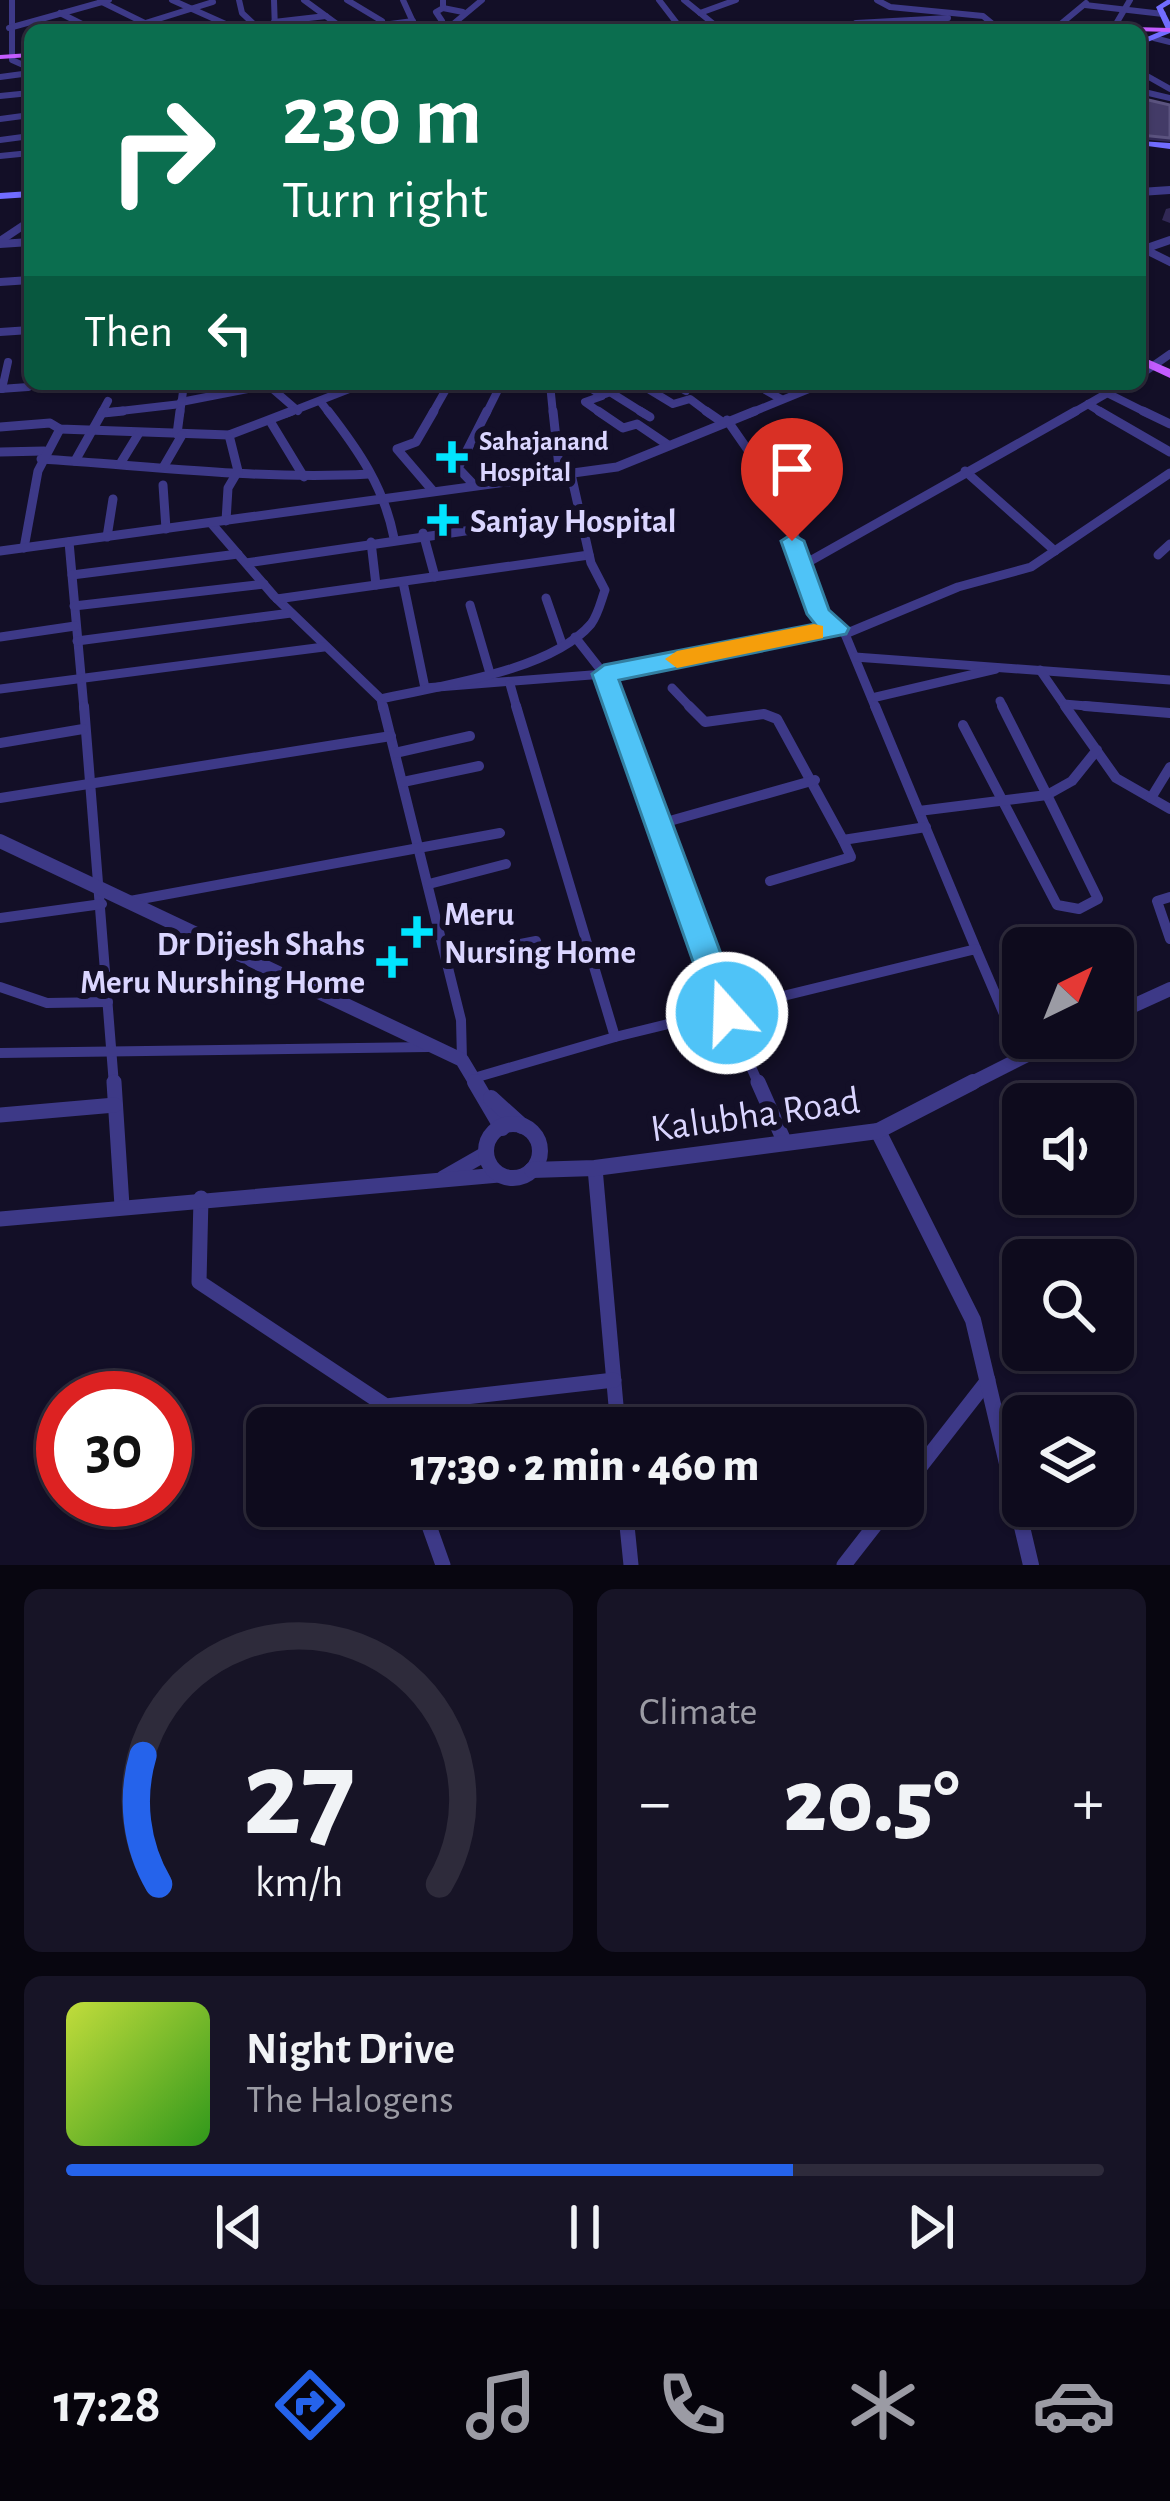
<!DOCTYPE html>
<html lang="en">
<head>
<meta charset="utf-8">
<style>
  :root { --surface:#0e0b1d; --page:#171426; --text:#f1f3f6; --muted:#9b9ba4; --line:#2e2b3b; --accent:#2563eb }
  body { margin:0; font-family:"Alegreya Sans",sans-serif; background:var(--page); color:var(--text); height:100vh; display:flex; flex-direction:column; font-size:45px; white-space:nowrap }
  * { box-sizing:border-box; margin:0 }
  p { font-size:39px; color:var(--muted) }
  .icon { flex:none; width:66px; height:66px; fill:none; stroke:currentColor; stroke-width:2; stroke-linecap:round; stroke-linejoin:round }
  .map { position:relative; height:1565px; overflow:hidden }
  .details { display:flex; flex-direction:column; gap:24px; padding:24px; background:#080610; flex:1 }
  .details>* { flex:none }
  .guide { position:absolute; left:24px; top:24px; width:1122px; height:366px; border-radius:18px; box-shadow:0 3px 9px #0004,0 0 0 3px var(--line); background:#0b6e4f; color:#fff; overflow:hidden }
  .needle { width:78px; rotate:43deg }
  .tools { position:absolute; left:1002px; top:927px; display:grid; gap:24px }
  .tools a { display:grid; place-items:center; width:132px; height:132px; border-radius:18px; background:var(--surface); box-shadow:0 3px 9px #0004,0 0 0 3px var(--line); font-size:60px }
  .speed { position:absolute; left:36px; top:1371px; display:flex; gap:24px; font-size:60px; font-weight:700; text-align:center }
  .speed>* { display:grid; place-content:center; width:156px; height:156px; border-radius:50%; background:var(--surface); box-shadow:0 3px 9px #0004,0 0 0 3px var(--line); line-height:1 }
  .speed .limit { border:18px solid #d22; background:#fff; color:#111 }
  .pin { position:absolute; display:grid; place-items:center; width:102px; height:102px; color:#fff; margin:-123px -51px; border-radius:50% 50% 50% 0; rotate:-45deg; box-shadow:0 0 12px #0007 }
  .pin .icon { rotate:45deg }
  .me { position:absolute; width:132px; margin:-66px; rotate:340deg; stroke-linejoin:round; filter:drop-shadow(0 0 9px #0008) }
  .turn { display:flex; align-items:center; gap:42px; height:252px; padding:0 60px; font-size:54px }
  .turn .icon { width:156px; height:156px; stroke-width:2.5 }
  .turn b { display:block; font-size:84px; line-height:102px }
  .then { display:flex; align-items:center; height:114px; padding:0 60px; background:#0003; gap:24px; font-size:45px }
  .big { font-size:90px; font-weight:800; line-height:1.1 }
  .details .card { flex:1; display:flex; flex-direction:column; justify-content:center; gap:18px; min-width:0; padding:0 42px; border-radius:18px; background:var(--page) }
  .details .dial { align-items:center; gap:0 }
  .dial svg { height:312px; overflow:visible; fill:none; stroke:var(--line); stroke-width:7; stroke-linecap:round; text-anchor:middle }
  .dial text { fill:var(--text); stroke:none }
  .song { display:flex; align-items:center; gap:36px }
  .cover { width:144px; height:144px; border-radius:18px; background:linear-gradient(135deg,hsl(70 70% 55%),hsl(110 70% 35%)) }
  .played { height:12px; border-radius:6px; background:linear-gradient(90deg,var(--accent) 70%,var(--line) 70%) }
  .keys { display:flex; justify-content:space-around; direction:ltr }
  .heat { display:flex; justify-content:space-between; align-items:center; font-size:66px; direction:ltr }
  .details .tiles { flex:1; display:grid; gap:24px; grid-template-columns:1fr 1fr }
  .card:last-child { grid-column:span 2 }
  .trip { position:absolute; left:246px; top:1407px; width:678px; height:120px; border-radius:18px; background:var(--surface); box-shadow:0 3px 9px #0004,0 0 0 3px var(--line); font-weight:800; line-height:120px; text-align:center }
  .tab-bar { display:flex; height:192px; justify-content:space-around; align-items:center; background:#06040c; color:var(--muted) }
  .tab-bar .icon { width:84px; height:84px }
  .tab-bar .active { color:var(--accent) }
  .tab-bar b { font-size:54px; color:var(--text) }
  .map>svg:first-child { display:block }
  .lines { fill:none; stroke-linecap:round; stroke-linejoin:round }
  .minor-far4 { stroke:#3d3987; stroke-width:6 }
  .minor-far3 { stroke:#3d3987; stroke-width:8 }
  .minor-far2 { stroke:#3d3987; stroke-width:9 }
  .minor-far1 { stroke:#3d3987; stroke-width:10 }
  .minor { stroke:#3d3987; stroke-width:15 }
  .tertiary-far1 { stroke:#3d3987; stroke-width:14 }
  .tertiary { stroke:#3d3987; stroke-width:16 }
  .secondary { fill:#716cff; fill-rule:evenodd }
  .primary { fill:#c35cff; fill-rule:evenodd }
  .wall { fill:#312855 }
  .building { fill:#433b67; stroke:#5b537f; stroke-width:3 }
  .route { fill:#4fc3f7; stroke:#337fa1; stroke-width:3 }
  .slow { fill:#f59e0b }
  .poi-dot { fill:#01e4ff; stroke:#130f27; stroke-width:4.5 }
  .labels { text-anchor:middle; stroke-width:12; stroke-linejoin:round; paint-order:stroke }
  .far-poi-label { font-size:27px; font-weight:bold; fill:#dad5ff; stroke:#130f27; text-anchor:start }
  .poi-label { font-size:33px; font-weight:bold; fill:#dad5ff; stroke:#130f27; text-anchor:start }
  .near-street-label { font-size:39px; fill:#dad5ff; stroke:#130f27 }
</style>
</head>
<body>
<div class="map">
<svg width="1170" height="1565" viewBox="0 0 1170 1565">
  <rect width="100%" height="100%" fill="#130f27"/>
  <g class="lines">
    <!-- minor-far4 -->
    <g class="minor-far4">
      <path d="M12,0V60L30,68"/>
      <path d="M172,0L239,30"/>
      <path d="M239,0L242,13L258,28"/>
      <path d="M274,0L275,30"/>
      <path d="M304,0L345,30"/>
      <path d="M347,0L382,21"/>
      <path d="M403,0L413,22L409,30"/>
      <path d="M443,0V8L463,12"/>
      <path d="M659,0L682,30"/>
      <path d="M684,0L721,30"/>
      <path d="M877,0L890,7L983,16L994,25"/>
      <path d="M100,1L159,30"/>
      <path d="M1085,5L1163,14"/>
      <path d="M60,13L94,30"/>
      <path d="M700,13L736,0"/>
      <path d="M442,21L436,12L443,8"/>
      <path d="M274,22L326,16"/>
      <path d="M856,23L948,18"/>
      <path d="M1057,27L1086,3"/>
      <path d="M9,28L109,0"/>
      <path d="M1113,29L1130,0"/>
      <path d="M123,30L213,2"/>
      <path d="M305,30L338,26"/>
      <path d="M345,30L413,21"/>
      <path d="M446,30L482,0"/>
      <path d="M1154,38L1170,42"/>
      <path d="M1140,72L1170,89"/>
      <path d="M0,77L30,73"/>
      <path d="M1140,91L1170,98"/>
      <path d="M0,96L30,93"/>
      <path d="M0,119L30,115"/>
      <path d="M0,140L30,136"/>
      <path d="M0,156L30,153"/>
    </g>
    <!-- minor-far3 -->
    <g class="minor-far3">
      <path d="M1140,192L1170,190"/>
      <path d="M1170,240L1144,249L1170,262"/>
      <path d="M0,241L30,221"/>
      <path d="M0,244L30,242"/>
      <path d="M0,282L30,280"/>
      <path d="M0,332L30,330"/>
      <path d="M1140,375L1170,354"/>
      <path d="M550,384L553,414"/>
      <path d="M585,384L602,396L585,402L602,414"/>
      <path d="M640,384L673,404L690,399L710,414"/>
      <path d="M674,384L686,391"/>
      <path d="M755,384L781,399"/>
      <path d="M0,389L28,387"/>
      <path d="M2,389L8,362"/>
      <path d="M610,392L645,414"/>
      <path d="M1107,393L1149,414"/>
      <path d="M605,394L630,384"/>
      <path d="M320,401L330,414"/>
      <path d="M181,402L268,385L298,411"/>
      <path d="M1088,404L1104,414"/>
      <path d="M103,413L181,404"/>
      <path d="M101,414L108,401"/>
      <path d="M180,414L184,384"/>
      <path d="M285,414L362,384"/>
      <path d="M432,414L449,384"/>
      <path d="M486,414L501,384"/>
      <path d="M748,414L821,384"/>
      <path d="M1071,414L1123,384"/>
    </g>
    <!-- minor-far2 -->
    <g class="minor-far2">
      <path d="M328,411C359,451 384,487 394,538"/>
      <path d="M553,411L560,476"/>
      <path d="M598,411L623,428L637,424L668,445"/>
      <path d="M640,411L650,417"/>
      <path d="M706,411L722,422"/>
      <path d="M1099,411L1170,452"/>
      <path d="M1143,411L1170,424"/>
      <path d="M103,413L123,411"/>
      <path d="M727,420L784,502L819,614L845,634L876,709"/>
      <path d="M270,421L304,477"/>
      <path d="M0,427L50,423L60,429L229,435L292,411"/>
      <path d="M177,434L180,411"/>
      <path d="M0,452L44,451"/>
      <path d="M41,459C151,466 260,480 369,474"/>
      <path d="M75,461L103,411"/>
      <path d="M120,464L139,433"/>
      <path d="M164,466L182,435"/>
      <path d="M965,471L1055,551"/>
      <path d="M163,485L166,529"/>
      <path d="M474,485L458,468L487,411"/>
      <path d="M433,491L397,449L416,442L434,411"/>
      <path d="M226,521L228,488L238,471L229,435"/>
      <path d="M211,523L274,596L381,699L383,709"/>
      <path d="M423,533L435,577"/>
      <path d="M107,537L113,499"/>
      <path d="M69,542L84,709"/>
      <path d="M371,542L376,585"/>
      <path d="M24,548L38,471L60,429"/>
      <path d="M0,551L617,467L755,411"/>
      <path d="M1158,555L1170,544"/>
      <path d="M246,563L567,516"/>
      <path d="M803,565L1076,411"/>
      <path d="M72,575L238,554"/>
      <path d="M403,582L425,688L604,674L836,628"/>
      <path d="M546,598L562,644"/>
      <path d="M277,599L589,555"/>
      <path d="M470,605L489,670"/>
      <path d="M74,606L264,584"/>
      <path d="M845,634L958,587L1031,567L1170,473"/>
      <path d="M0,637L75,626"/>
      <path d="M575,637L604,674L617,709"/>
      <path d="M77,641L291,613"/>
      <path d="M855,657L1170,680"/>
      <path d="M1040,670L1067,709"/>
      <path d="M510,684L517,709"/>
      <path d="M672,688L692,709"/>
      <path d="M0,689L324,647"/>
      <path d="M872,698L996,669"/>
      <path d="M381,699C439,686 551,671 591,624C598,615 601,601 605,590L591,563L571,474"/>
      <path d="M1000,701L1004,709"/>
      <path d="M1064,704L1120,709"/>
    </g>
    <!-- minor-far1 -->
    <g class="minor-far1">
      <path d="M84,706L114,1085"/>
      <path d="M383,706L461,1020L462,1060"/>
      <path d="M516,706L615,1037"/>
      <path d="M616,706L727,1013L759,1085"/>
      <path d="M689,706L705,722L764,714L777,719L843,840"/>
      <path d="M875,706L976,949"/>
      <path d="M1065,706L1116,778L1170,809"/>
      <path d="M1085,706L1170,713"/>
      <path d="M963,725L1057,905L1079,909L1098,899L1047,795L1072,781L1097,750"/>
      <path d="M0,743L83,729"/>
      <path d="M395,753L470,736"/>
      <path d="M403,782L479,766"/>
      <path d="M0,798L391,736"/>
      <path d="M1151,798L1170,767"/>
      <path d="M919,811L1047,795L1002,706"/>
      <path d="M659,824L815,780"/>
      <path d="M770,881L851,857L843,840L926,827"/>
      <path d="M429,884L506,864"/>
      <path d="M1170,897L1157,901L1170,939"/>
      <path d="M130,901L500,833"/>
      <path d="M0,918L102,904"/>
      <path d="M446,958L536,941"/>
      <path d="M0,987L47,1003L108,1002"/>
      <path d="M0,1053L428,1047"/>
      <path d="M474,1078L615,1037L976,949L1022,1056"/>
    </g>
    <!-- minor -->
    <g class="minor">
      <path d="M114,1082L122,1206"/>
      <path d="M758,1082L785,1143"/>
      <path d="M0,1115L115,1105"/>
      <path d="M595,1168L618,1428"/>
      <path d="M443,1178L485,1154"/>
      <path d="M201,1198L199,1282L386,1406L614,1380"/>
      <path d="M0,1219L499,1175"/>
      <path d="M386,1406L394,1428"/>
      <path d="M903,1489L988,1380"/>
      <path d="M422,1506L443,1565"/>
      <path d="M625,1506L631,1565"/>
      <path d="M844,1565L890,1506"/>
    </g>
    <!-- tertiary-far1 -->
    <g class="tertiary-far1">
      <path d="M0,841L462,1060L477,1085"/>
      <path d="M1113,1015L1170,989"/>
      <path d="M968,1085L1061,1038"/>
    </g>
    <!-- tertiary -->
    <g class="tertiary">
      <path d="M475,1082L502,1128"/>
      <path d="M491,1098L522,1126"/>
      <circle cx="513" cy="1151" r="27"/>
      <path d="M878,1131L973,1320L1031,1565"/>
      <path d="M532,1170L595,1168L878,1131L973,1082"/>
    </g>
    <!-- secondary -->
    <g class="secondary">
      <path d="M1167,0H1170V4L1163,8L1170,22V33L1140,45V40L1166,29L1156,7Z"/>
      <path d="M1140,141L1170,143V149L1140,145Z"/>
      <path d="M30,191V197L0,199V193Z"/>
    </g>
    <!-- primary -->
    <g class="primary">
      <path d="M994,23L1170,28V32L994,27L825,30L829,28Z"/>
      <path d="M30,53V57L0,59V55Z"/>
      <path d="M1140,356L1170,369V378L1140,364Z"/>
    </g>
  </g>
  <!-- wall -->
  <g class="wall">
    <path d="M1140,98L1170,105V142L1140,139Z"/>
    <path d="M1170,208V223L1162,220L1166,209Z"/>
  </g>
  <!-- building -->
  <path class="building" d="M1140,98L1170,105V138L1140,135Z"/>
  <!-- route -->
  <path class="route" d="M792,534L804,541L829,610L849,628L846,634L619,680L743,1013L738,1023H716L711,1013L592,674L604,665L815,624L807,614L781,541Z"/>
  <!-- slow -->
  <path class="slow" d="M814,624L823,626V638L677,668L665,659L677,651Z"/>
  <!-- markers -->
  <g class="poi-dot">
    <path d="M446 439h12v12h12v12h-12v12h-12v-12h-12v-12h12z"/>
    <path d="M437 502h12v12h12v12h-12v12h-12v-12h-12v-12h12z"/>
    <path d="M411 914h12v12h12v12h-12v12h-12v-12h-12v-12h12z"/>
    <path d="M386 944h12v12h12v12h-12v12h-12v-12h-12v-12h12z"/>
  </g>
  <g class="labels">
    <!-- far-poi labels -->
    <g class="far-poi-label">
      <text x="479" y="450">Sahajanand<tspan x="479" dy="31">Hospital</tspan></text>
    </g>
    <!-- poi labels -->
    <g class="poi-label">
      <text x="470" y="532">Sanjay Hospital</text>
      <text x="444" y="925">Meru<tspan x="444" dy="38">Nursing Home</tspan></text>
      <text x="365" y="955" text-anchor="end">Dr Dijesh Shahs<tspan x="365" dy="38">Meru Nurshing Home</tspan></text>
    </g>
    <!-- near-street labels -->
    <g class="near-street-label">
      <text transform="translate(755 1113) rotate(-8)" y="14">Kalubha Road</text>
    </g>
  </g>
</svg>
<div class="tools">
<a><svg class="needle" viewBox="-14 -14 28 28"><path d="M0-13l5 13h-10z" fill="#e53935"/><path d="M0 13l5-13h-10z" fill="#9b9ba4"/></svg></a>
<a><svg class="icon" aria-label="sound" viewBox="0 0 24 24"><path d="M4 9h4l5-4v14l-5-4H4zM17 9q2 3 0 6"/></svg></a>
<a><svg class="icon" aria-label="search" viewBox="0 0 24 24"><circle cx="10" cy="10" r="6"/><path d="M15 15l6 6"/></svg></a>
<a><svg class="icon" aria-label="layers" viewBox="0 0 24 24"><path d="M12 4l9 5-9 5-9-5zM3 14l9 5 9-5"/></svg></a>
</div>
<div class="speed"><div class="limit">30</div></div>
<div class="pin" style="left:792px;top:541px;background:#d93025"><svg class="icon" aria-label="arrive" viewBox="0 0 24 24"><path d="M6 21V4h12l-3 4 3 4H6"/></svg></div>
<svg class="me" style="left:727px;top:1013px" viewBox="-20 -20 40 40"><circle r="17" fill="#4fc3f7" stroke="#fff" stroke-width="3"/><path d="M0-11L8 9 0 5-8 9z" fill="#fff"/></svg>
<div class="trip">17:30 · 2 min · 460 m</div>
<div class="guide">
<div class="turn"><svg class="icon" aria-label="right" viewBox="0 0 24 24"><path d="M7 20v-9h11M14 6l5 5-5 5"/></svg><div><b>230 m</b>Turn right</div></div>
<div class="then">Then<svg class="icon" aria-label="left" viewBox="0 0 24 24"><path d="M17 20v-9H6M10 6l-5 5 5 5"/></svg></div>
</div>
</div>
<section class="details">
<div class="tiles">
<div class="card dial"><svg viewBox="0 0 100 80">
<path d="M14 69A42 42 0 1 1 86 69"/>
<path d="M14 69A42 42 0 0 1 10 36" stroke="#2563eb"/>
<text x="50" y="56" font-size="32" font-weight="700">27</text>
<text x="50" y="72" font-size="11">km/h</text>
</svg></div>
<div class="card"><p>Climate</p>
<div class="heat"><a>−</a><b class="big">20.5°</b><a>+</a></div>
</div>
<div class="card">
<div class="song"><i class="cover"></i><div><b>Night Drive</b><p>The Halogens</p></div></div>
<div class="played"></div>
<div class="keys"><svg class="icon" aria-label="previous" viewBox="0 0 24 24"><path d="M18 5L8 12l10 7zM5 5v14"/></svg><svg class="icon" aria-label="pause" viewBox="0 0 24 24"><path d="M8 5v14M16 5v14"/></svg><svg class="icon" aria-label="next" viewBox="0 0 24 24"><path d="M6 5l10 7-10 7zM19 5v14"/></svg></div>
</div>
</div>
</section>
<nav class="tab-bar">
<b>17:28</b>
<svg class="icon active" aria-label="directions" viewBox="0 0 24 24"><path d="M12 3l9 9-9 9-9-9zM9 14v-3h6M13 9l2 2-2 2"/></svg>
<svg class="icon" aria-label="music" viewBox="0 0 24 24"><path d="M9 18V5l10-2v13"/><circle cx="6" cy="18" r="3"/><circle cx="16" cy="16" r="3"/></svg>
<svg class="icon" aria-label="phone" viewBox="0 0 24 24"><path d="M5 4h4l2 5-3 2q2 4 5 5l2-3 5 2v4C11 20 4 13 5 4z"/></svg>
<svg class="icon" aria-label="climate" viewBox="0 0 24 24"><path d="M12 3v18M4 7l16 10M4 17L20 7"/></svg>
<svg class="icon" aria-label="car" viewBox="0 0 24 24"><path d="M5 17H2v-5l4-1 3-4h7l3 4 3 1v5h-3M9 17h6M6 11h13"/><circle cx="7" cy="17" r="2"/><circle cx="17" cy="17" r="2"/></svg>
</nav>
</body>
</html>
